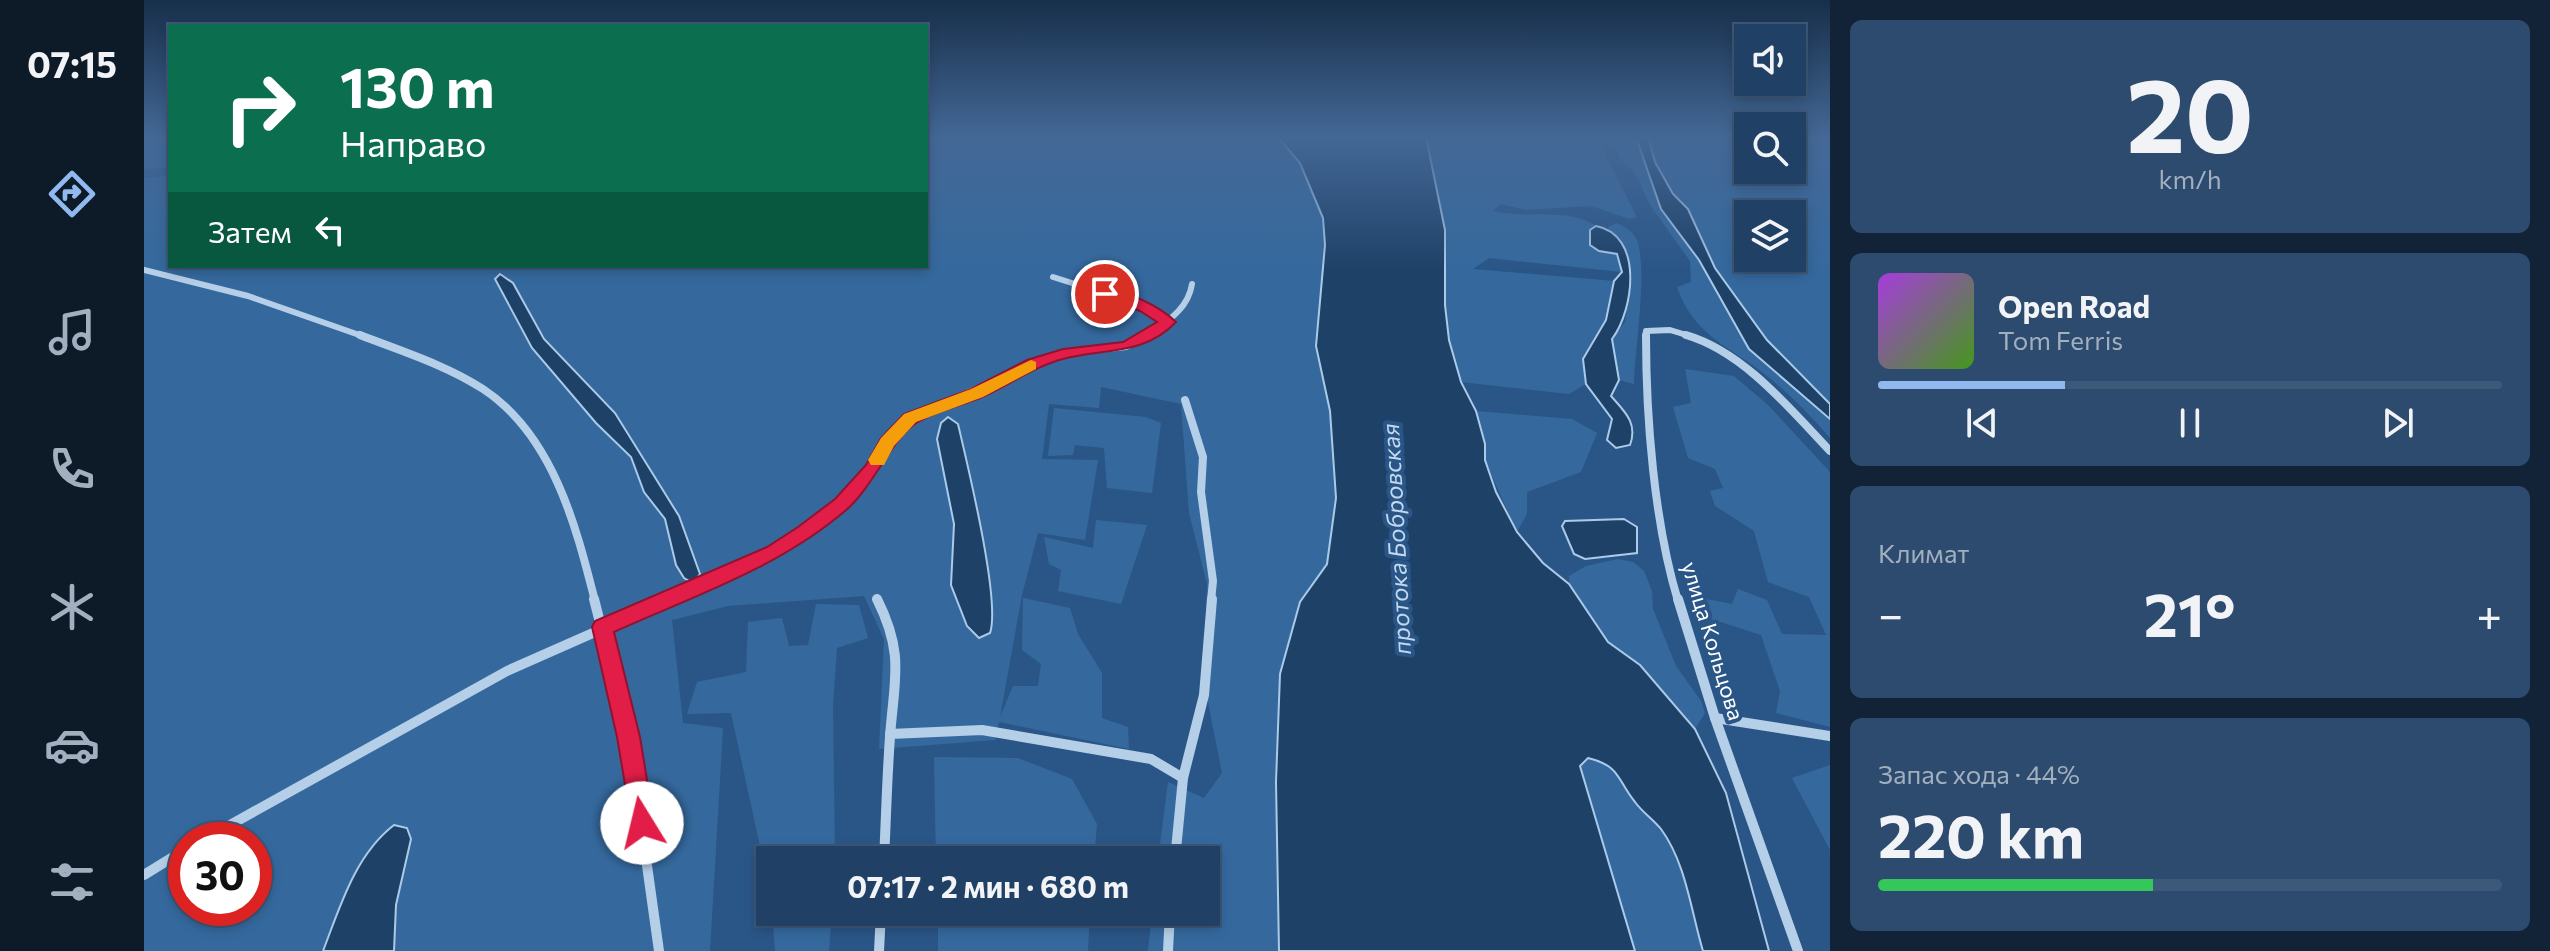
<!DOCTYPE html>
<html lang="ru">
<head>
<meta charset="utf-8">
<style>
  :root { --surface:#204065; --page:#2d4b6e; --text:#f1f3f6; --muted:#a2afbf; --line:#3d5979; --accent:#90b9f0 }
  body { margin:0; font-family:Commissioner,sans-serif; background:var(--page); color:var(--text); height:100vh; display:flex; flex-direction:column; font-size:30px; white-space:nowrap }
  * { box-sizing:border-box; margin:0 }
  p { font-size:26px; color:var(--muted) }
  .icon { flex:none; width:44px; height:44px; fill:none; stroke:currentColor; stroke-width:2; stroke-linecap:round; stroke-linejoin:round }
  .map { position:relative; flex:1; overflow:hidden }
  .drawer { display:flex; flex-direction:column; gap:20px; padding:20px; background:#122338; width:720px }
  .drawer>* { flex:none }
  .top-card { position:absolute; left:24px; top:24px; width:760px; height:244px; border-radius:0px; box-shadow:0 4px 12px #0003,0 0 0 2px var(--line); background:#0b6e4f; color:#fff; overflow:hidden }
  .tools { position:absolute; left:1590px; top:24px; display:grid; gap:16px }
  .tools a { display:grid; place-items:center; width:72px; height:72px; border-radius:0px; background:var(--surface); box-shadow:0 4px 12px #0003,0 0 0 2px var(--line); font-size:40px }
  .speed { position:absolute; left:24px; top:822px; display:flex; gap:16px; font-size:40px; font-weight:700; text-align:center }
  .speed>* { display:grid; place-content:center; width:104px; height:104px; border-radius:50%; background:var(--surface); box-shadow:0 4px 12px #0003,0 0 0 2px var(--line); line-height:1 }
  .speed .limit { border:12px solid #d22; background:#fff; color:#111 }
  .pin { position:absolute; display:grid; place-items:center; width:68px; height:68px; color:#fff; margin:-34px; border:4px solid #fff; border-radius:50%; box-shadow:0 2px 8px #0007 }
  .me { position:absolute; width:88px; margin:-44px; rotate:351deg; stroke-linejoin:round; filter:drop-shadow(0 0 6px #0008) }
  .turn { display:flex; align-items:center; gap:28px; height:168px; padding:0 40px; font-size:36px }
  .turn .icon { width:104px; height:104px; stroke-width:2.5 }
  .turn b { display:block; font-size:56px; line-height:68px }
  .then { display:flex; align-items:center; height:76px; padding:0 40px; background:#0003; gap:16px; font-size:30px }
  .big { font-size:60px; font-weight:700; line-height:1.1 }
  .drawer .tile { flex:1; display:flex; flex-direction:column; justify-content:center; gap:12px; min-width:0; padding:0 28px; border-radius:12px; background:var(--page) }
  .drawer .dial { align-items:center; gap:0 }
  .dial b { font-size:104px; line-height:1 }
  .song { display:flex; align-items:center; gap:24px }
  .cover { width:96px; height:96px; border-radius:12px; background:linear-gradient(135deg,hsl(280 70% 55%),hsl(100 70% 35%)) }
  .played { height:8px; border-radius:4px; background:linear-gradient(90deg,var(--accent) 30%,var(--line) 30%) }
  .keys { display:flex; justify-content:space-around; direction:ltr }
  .heat { display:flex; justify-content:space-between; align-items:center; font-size:44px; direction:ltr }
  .charge { height:12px; border-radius:6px; background:linear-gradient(90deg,#34c759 44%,var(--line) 0) }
  .trip { position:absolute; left:612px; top:846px; width:464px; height:80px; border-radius:0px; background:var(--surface); box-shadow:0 4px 12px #0003,0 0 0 2px var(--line); font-weight:700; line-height:80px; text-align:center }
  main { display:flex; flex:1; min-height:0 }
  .tab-bar { display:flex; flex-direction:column; width:144px; justify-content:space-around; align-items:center; background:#0d1a28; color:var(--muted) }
  .tab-bar .icon { width:56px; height:56px }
  .tab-bar .on { color:var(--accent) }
  .tab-bar b { font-size:36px; color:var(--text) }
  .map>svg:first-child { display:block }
  .green { fill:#35699e; fill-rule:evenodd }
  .water { fill:#1e4168; stroke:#abcae8; stroke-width:2 }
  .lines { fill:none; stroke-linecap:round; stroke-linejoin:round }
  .minor-far2 { stroke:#b6cfe8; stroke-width:6 }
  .minor-far1 { stroke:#b6cfe8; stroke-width:8 }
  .minor { stroke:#b6cfe8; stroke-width:10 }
  .route { fill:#e11d48; stroke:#92132f; stroke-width:2 }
  .slow { fill:#f59e0b }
  .labels { text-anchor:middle; stroke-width:8; stroke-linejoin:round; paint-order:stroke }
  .street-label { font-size:22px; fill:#fff; stroke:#2a5687 }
  .water-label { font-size:24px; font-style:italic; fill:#c2d8ef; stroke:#2a5687 }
</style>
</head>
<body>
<main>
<nav class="tab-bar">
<b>07:15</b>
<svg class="icon on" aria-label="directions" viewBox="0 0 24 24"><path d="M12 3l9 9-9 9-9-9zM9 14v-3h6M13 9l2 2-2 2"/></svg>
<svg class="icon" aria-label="music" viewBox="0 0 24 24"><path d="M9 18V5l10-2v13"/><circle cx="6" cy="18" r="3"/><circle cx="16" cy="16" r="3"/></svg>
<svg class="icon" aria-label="phone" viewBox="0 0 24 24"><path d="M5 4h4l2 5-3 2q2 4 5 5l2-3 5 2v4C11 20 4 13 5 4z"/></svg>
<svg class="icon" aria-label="climate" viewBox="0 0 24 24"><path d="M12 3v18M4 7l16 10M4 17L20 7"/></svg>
<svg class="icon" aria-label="car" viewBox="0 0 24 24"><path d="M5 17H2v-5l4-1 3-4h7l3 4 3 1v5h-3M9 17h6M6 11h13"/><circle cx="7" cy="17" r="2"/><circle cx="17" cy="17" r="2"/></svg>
<svg class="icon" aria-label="filters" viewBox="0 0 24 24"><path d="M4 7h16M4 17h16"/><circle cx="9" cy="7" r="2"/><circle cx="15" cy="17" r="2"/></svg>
</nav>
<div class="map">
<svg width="1686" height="951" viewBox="0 0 1686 951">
  <rect width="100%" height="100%" fill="#2a5687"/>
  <!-- green -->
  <g class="green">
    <path d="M0,137H26V167L0,169Z"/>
    <path d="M782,137H1134L1155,163L1179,218L1181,245L1172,346L1186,411L1192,498L1183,564L1156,602L1132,782L1135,951H1004L1008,912H1062V860H1014L1024,782L1060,798L1078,773L1060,682L1063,584L1045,513L1037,404L957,387L955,408L905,404L898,459L954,460L941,540L894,533L878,595L856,717L869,686H894L897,664L878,650L879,598L926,608L934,634L958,673V718L984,727L985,749L855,722L851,740L735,749L740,639L720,596L584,606L528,620L539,723L579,728L566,951H0V178L26,175V266H782ZM42,840H110V908H42Z"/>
    <path d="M1282,137H1452L1493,217L1485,219L1448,206L1381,210L1357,204L1349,211C1382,219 1425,207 1452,226L1446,230L1455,251L1473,254L1478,272L1345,258L1329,269L1470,281L1462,320L1439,359L1442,384L1425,394L1317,382L1305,340L1301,305V230Z"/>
    <path d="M1468,137H1492L1517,209L1555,260L1605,349L1686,419V438C1664,413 1641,389 1614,369C1579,344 1548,331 1533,287L1547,282L1546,261L1506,205L1491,173L1475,158Z"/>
    <path d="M1504,137H1604V170H1648V137H1686V404L1623,340L1571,268L1544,209L1529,194L1511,162ZM1604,214H1648V258H1604Z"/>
    <path d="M1472,223C1481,226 1491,233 1494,243C1503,277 1491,346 1490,384L1475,380L1468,339L1481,322L1488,275L1463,228Z"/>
    <path d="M1541,369L1590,376L1625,406L1686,472V727L1632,713L1636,691L1617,635L1555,615L1552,597L1588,604L1594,589L1623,600L1638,634L1682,635L1665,597L1624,582L1610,531L1571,506L1566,491L1579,488L1571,469L1544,458L1529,407L1547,403Z"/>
    <path d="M910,408L1002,417L1017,423L1008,493L963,488L960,448L931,445L929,455L904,456Z"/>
    <path d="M1332,411L1428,419L1453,433L1437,472L1383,492V514L1373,532L1341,460V444Z"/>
    <path d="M952,520L1003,525L977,604L914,591L917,570L905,564L900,537L949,548Z"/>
    <path d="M1474,559L1489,562L1500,571L1508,591L1509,609L1532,666L1557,701L1561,713L1551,729L1496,665L1464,642L1425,584V576L1442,566Z"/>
    <path d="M672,604L715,605L724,638L693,648L689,705L691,860H626V892L587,713L543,714L553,682L602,672L604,622L638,618L645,646L664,645Z"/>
    <path d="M790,757L874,758L928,779L953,824L950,860H792Z"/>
    <path d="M1444,758C1477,766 1473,780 1491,802C1498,812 1509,819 1517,829C1542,863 1548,911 1559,951H1491L1436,766Z"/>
    <path d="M1686,765V850L1648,778Z"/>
    <path d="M628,912H688L685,951H631Z"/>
    <path d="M794,912H946L944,951H794Z"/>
  </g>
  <!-- water -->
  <g class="water">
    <path d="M1134,137H1282L1301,230V305L1305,340L1317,382L1332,411L1341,444V460L1352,492L1373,532L1399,563L1425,584L1464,642L1496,665L1551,729L1582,793L1625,951H1559C1547,911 1542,863 1517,829C1509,819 1498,812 1491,802C1473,780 1477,766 1444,758L1436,766L1491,951H1135L1132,782L1136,674L1156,602L1183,564L1192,498L1186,411L1172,346L1181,245L1179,218L1156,163Z"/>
    <path d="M1492,137H1504L1511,162L1529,194L1544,209L1571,268L1623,340L1686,404V419L1605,349L1555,260L1517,209Z"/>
    <path d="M1452,226C1500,235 1490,310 1468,339L1475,380L1467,396C1481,412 1494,423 1486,445L1472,448L1463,440L1468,419L1442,384L1439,359L1462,320L1470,281L1478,272L1473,254L1455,251L1446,245V230Z"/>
    <path d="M356,274L369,283L400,339L471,413L535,516L556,574L549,583L540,578L532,565L521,519L500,492L487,457L452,423L388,348L351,279Z"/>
    <path d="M804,417L814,424C823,463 857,601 846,633L835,638L823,626L807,585L810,524L793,439L797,423Z"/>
    <path d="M1480,519L1493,527V553L1441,559L1430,554L1418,526L1421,521Z"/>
    <path d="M250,825L263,828L267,839L252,905L250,951H179C196,907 211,855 250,825Z"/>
  </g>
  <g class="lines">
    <!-- minor-far2 -->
    <g class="minor-far2">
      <path d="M0,270L104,296L221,337"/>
      <path d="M909,277L988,302L1024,322"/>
      <path d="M1002,337C1022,322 1044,310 1048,284"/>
      <path d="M1502,337V331L1526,330L1549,337"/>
    </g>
    <!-- minor-far1 -->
    <g class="minor-far1">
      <path d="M216,335C257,351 302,365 339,389C409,435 432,526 451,601"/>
      <path d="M1502,335C1502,417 1510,522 1534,601"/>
      <path d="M1542,335C1600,352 1646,409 1686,451"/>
      <path d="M1041,400L1059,457L1057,492L1069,581L1067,601"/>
      <path d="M522,601L630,553L697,504L728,469L743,442L766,418L919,353L982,346L1005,335"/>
    </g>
    <!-- minor -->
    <g class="minor">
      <path d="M450,599L485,737L515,951"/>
      <path d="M733,599C761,655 750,679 746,737C743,778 742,819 740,860"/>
      <path d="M1534,599L1571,718L1654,951"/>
      <path d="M1571,718L1686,736"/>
      <path d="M746,734L838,730L1007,759L1039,778"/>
      <path d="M59,840L363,671L526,599"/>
      <path d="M1031,860L1039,778L1060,695L1068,599"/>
      <path d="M0,875L42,849"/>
      <path d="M735,951L737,912"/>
      <path d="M1024,951L1026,912"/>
    </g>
  </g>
  <!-- sky -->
  <linearGradient id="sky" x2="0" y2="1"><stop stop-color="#172f4a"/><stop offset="0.51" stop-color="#446896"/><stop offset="1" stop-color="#446896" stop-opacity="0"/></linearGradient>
  <rect width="1686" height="270" fill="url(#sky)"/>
  <!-- route -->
  <path class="route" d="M956,290C978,287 1017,307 1032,322C1000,356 959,348 919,359C889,367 864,386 836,398C816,406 792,411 774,422C748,437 729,488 701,511C634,568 550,596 470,632L496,737L510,823L507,832L498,835L489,832L473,737L448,627L451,621L623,547L654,527L691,499L722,465L737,438L760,414L827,389L883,360L919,349L979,342L1013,322L996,311L956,297Z"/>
  <!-- slow -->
  <path class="slow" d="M887,360L892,362V369L839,397L772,422L750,446L740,465H727L724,460L737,438L760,414L827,389Z"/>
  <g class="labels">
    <!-- street labels -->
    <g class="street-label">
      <text transform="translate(1569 641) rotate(73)" y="8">улица Кольцова</text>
    </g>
    <!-- water labels -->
    <g class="water-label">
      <text transform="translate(1253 539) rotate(-93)" y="8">протока Бобровская</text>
    </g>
  </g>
</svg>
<div class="tools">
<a><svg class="icon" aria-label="sound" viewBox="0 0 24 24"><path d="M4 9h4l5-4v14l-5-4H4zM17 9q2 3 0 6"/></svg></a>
<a><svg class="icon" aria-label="search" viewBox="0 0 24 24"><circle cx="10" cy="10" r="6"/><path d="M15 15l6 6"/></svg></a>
<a><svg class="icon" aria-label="layers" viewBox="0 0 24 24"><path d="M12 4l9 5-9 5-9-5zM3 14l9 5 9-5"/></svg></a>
</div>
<div class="speed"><div class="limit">30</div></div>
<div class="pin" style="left:961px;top:294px;background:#d93025"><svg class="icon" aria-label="arrive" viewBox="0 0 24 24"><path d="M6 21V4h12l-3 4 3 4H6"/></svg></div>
<svg class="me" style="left:498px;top:823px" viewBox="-20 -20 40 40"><circle r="19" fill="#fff"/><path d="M0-13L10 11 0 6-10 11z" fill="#e11d48"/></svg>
<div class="trip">07:17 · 2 мин · 680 m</div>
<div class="top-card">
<div class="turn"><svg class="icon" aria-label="right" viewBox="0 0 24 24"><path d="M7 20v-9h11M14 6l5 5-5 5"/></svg><div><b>130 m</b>Направо</div></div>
<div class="then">Затем<svg class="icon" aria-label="left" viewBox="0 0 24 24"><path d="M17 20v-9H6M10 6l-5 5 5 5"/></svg></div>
</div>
</div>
<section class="drawer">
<div class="tile dial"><b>20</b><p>km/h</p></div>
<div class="tile">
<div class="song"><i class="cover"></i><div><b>Open Road</b><p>Tom Ferris</p></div></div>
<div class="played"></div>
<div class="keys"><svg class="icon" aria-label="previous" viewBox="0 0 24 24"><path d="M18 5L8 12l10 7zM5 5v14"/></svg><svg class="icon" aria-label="pause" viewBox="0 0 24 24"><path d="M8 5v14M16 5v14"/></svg><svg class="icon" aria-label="next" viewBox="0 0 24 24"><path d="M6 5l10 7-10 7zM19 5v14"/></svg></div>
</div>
<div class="tile"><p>Климат</p>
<div class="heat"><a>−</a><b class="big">21°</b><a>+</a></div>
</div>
<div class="tile"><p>Запас хода · 44%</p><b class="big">220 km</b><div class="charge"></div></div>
</section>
</main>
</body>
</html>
